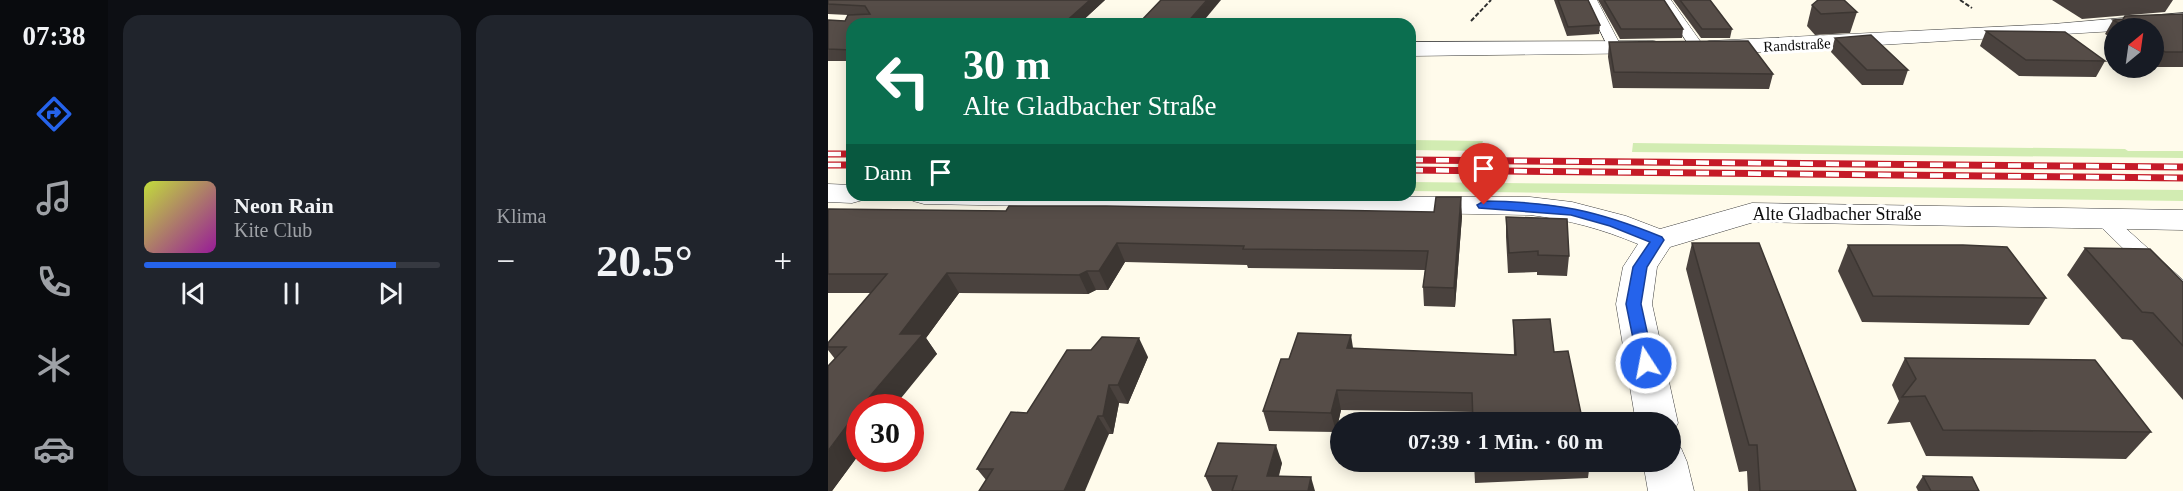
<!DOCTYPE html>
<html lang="de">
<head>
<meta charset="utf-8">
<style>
  :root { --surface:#171b24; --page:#20242c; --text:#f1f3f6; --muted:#9ea1a6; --line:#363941; --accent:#2563eb }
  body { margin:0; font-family:Georgia,serif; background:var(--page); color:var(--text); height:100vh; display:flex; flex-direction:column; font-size:22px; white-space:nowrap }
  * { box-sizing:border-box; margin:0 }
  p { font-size:20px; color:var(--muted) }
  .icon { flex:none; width:33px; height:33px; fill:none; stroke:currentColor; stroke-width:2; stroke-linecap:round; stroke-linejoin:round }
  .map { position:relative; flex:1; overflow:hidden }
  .details { display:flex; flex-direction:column; gap:15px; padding:15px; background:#0d0f14; width:720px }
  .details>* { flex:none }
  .top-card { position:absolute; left:18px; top:18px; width:570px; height:183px; border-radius:18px; box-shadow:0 3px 15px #0003; background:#0b6e4f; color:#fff; overflow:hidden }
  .needle { width:39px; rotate:29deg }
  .controls { position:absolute; left:1276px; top:18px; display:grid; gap:12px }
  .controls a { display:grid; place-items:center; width:60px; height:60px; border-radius:50%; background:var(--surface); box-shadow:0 3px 15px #0003; font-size:30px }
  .speed { position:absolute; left:18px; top:394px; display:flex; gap:12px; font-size:30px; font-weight:700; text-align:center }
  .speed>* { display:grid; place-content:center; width:78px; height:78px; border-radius:50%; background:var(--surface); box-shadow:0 3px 15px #0003; line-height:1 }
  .speed .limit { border:9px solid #d22; background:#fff; color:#111 }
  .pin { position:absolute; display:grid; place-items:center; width:51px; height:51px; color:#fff; margin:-62px -26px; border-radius:50% 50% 50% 0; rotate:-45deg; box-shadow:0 0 6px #0007 }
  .pin .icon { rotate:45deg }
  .me { position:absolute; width:66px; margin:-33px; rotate:349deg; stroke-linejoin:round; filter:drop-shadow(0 0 4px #0008) }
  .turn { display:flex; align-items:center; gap:21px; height:126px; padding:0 18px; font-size:27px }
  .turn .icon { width:78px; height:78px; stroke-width:2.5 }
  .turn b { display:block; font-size:42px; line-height:51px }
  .then { display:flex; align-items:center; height:57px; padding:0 18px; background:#0003; gap:12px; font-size:22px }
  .big { font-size:45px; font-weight:700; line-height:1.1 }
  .details .card { flex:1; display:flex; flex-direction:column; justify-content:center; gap:9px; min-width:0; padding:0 21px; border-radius:18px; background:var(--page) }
  .song { display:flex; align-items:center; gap:18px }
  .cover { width:72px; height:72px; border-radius:9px; background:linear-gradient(135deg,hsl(70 70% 55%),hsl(300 70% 35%)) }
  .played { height:6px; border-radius:3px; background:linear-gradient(90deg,var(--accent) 85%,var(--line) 85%) }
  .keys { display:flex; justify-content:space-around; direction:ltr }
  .heat { display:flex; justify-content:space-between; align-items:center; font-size:33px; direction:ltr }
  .details .tiles { flex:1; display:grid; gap:15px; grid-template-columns:repeat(2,1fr) }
  .trip { position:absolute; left:502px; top:412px; width:351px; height:60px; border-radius:30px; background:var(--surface); box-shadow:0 3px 15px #0003; font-weight:700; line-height:60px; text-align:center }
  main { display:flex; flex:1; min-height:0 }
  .tabs { display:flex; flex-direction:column; width:108px; justify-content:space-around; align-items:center; background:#090b0e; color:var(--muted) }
  .tabs .icon { width:42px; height:42px }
  .tabs .active { color:var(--accent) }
  .tabs b { font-size:27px; color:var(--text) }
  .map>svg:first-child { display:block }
  .green { fill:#d2ecb2 }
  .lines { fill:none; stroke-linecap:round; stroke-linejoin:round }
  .lane-casing { stroke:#3f3f3f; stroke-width:1 }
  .street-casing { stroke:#3f3f3f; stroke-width:1 }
  .path { stroke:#2e2e2e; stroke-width:2; stroke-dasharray:4.5 2; stroke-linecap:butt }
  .lane { fill:#fff; fill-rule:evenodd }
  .street { fill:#fff; fill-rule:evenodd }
  .rail-casing { stroke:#c51b28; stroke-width:7 }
  .rail { stroke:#fff; stroke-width:4.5; stroke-dasharray:13; stroke-linecap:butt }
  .wall { fill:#4a423e }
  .shaded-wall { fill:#3c3632 }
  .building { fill:#564d48; stroke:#3c3632; stroke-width:1.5 }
  .route { fill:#2563eb; stroke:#184099; stroke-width:1.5 }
  .labels { text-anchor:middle; stroke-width:6; stroke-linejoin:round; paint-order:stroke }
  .far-street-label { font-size:15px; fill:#0c0c0c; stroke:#fff }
  .street-label { font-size:18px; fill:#0c0c0c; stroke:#fff }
</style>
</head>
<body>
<main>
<nav class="tabs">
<b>07:38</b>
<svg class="icon active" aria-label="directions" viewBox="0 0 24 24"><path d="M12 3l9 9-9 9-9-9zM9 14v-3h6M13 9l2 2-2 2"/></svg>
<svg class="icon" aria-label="music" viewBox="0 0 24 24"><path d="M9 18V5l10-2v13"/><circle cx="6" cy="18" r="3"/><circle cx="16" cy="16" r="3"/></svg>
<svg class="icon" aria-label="phone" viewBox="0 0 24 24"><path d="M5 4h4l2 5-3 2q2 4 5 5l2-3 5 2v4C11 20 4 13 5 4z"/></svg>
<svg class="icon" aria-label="climate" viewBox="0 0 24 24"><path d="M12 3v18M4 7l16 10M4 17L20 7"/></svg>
<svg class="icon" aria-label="car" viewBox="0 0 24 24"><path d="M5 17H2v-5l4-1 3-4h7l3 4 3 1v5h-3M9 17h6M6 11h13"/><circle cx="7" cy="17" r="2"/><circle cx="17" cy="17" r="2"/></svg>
</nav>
<section class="details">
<div class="tiles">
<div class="card">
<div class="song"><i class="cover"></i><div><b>Neon Rain</b><p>Kite Club</p></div></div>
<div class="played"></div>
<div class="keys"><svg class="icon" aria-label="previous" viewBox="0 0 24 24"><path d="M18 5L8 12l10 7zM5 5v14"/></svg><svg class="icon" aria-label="pause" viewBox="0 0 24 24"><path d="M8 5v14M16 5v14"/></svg><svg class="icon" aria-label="next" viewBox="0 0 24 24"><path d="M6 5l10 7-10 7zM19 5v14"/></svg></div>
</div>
<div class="card"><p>Klima</p>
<div class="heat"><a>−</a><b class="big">20.5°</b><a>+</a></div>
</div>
</div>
</section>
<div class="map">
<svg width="1355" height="491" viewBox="0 0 1355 491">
  <rect width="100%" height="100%" fill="#fffbeb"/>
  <!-- green -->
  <g class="green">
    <path d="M582,140L655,141L652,151L582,150Z"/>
    <path d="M805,143L1297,149L1300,151H1355V158L804,152Z"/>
    <path d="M582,182L1355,190V201L582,191Z"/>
  </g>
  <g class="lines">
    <defs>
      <g id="lane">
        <path d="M757,0H769L794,48L792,51H782Z"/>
        <path d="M831,0H843L877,48L875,51H865Z"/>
        <path d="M1275,212L1282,214L1355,280V301L1347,299L1268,222L1265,218L1268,214Z"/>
      </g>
      <g id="street">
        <path d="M1355,13V25L1287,28V31L881,55L873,53L870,48L873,43L881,41L1225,24Z"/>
        <path d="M826,41L834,43L837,48L834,53L582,56V42Z"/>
        <path d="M0,184L24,185V195H38L35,200L24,203L0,202Z"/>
        <path d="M81,195L702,197L744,202L798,216L832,229L924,203L1355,210V230L926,222L842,247L829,267L824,304L850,423L843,436V423H808L788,304L795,267L810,244C774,229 741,220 702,215L96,204L85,201Z"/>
        <path d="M843,445L853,448L859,462L866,491H820L815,462H843Z"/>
      </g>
    </defs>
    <!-- lane casing -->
    <use href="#lane" class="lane-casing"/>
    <!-- street casing -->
    <use href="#street" class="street-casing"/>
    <!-- path -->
    <g class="path">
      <path d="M1132,0L1144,8"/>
      <path d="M643,21L663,0"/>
    </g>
    <!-- lane -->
    <use href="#lane" class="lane"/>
    <!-- street -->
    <use href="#street" class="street"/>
    <defs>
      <g id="rail">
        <path d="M0,154H24"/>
        <path d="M582,160L1355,167"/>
        <path d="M0,165H24"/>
        <path d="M582,170L1355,178"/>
      </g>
    </defs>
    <!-- rail casing -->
    <use href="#rail" class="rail-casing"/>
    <!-- rail -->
    <use href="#rail" class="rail"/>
  </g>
  <!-- wall -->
  <g class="wall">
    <path d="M0,0H277L251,24H24V61H0V20L17,21L20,15L0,14Z"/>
    <path d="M726,0H760L772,25L771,34L739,36Z"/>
    <path d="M770,0H836L855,29L854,38L792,39Z"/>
    <path d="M845,0H882L904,29L902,38H873Z"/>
    <path d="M1224,0H1345L1337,12L1254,19Z"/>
    <path d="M984,5L1029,12L1022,33L987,35L979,26Z"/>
    <path d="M1355,14V67H1328L1326,65V28H1287V40L1277,34L1285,20Z"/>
    <path d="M1158,31L1277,61L1268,77L1191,76L1152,46Z"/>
    <path d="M1007,38L1080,70L1075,85H1034L1003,52Z"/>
    <path d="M781,42L945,74L941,89L785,88L780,57Z"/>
    <path d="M0,209L634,216L627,307L596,306L595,287L597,270L420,268L419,265L297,262L280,290H268L260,294L131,293L98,338L109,354L32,408V453L4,491L7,359L0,350V343L43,293H0Z"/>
    <path d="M678,217L741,256L739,276L709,275V272L680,273L678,237Z"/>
    <path d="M864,243L1028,491H920L919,471L911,472L858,269Z"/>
    <path d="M1020,245L1218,298L1201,325L1034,322L1010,271Z"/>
    <path d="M1257,248L1355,282V400L1304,340L1294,339L1239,275Z"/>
    <path d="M722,319L645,412L513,410L508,432L441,431L435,411L461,359L686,355L685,320Z"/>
    <path d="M263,350L320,357L300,404L291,403L285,434H281L158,480L149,469L199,413Z"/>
    <path d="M1077,358L1323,432L1298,459L1098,456L1082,422L1059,424L1071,401L1064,385Z"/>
    <path d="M646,462H762L760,478L647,483Z"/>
    <path d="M454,463L451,476L487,491H384L377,476Z"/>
    <path d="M1095,476L1151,491H1090L1088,487Z"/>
  </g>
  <!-- shaded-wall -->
  <g class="shaded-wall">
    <path d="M262,0H277L251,24H235Z"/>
    <path d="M379,0H393L373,24H358Z"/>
    <path d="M633,197L634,216L627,307L626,288Z"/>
    <path d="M289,243L297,262L280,290L271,271Z"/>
    <path d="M259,271L268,290L260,294L251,275Z"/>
    <path d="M119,273L131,293L98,338L109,354L65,408H32L72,334Z"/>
    <path d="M523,335L526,354L519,348Z"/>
    <path d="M311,338L320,357L300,404L290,385Z"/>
    <path d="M281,385L291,403L285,434L275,416Z"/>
    <path d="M509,390L513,410L508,432L503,413Z"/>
    <path d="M32,409V453L4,491H0V451Z"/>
    <path d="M270,416L281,434L257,491H236Z"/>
    <path d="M448,445L454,463L446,491L439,476Z"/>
    <path d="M483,477L487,491H480Z"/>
  </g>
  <!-- building -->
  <g class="building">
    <path d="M0,0H262L235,24H24V50L0,49V20L17,21L20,15L42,14L37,6L0,4Z"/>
    <path d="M333,0H379L358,24H310Z"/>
    <path d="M730,0H760L772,25L740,27Z"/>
    <path d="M776,0H836L855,29H793Z"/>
    <path d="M852,0H882L904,29H874Z"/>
    <path d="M990,0H1016L1029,12L993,14L984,5Z"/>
    <path d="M1355,14V52H1337L1326,45V28H1299L1285,20L1295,19L1297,16Z"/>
    <path d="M1158,31L1237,32L1277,61L1198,60Z"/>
    <path d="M1043,35L1080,70H1039L1007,38Z"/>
    <path d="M920,41L945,74L786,72L781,42Z"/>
    <path d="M608,197H633L626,288L595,287L600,251L415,249L416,246L289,243L271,271H259L251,275L119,273L72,334H95L32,408L0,451V366L18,347H0V343L59,274H0V209L178,211L181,206H278L606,212Z"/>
    <path d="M678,217L739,219L741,256L710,255V251L681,253Z"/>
    <path d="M864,243H931L1028,491H932L929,445H921Z"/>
    <path d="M1020,245H1135L1179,247L1218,298L1045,296Z"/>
    <path d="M1257,248L1322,249L1355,282V346L1325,313L1314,312Z"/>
    <path d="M722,319L726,352L740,351L755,423H645L644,393L509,390L503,413L435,411L453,359H461L470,333L523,335L519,348L688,355L685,320Z"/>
    <path d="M274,337L311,338L290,385H281L275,416H270L236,491H151L165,469H149L183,412L199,413L239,350H263Z"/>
    <path d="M1077,358L1267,360L1323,432L1115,430L1097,396L1074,397L1088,379Z"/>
    <path d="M390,443L448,445L439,476L483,477L480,491H404L409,476H377Z"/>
    <path d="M646,462H689L646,464Z"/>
    <path d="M1095,476L1144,477L1151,491H1103Z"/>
  </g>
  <!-- route -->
  <path class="route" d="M656,201C727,202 768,210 834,237L836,240L819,267L813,304L826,363L823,368H812L810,363L798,304L805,267L822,242L782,226L743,215L651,208L649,205Z"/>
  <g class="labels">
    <!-- far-street labels -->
    <g class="far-street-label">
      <text transform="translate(969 45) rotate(-3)" y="5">Randstraße</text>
    </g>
    <!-- street labels -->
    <g class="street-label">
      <text x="1009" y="220">Alte Gladbacher Straße</text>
    </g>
  </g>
</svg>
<div class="controls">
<a><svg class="needle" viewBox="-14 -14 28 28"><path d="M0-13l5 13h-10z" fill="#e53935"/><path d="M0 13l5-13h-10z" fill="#9ea1a6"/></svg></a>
</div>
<div class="speed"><div class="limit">30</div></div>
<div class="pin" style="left:656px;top:205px;background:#d93025"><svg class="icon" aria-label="arrive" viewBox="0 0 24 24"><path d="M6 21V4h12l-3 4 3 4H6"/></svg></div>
<svg class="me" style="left:818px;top:363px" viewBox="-20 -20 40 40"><circle r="17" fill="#2563eb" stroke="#fff" stroke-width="3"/><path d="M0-11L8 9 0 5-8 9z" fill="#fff"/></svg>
<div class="trip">07:39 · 1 Min. · 60 m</div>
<div class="top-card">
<div class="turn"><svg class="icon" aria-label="left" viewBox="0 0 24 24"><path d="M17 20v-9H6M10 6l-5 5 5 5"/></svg><div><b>30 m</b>Alte Gladbacher Straße</div></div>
<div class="then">Dann<svg class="icon" aria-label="arrive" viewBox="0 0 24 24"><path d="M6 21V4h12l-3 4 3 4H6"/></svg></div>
</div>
</div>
</main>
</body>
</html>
